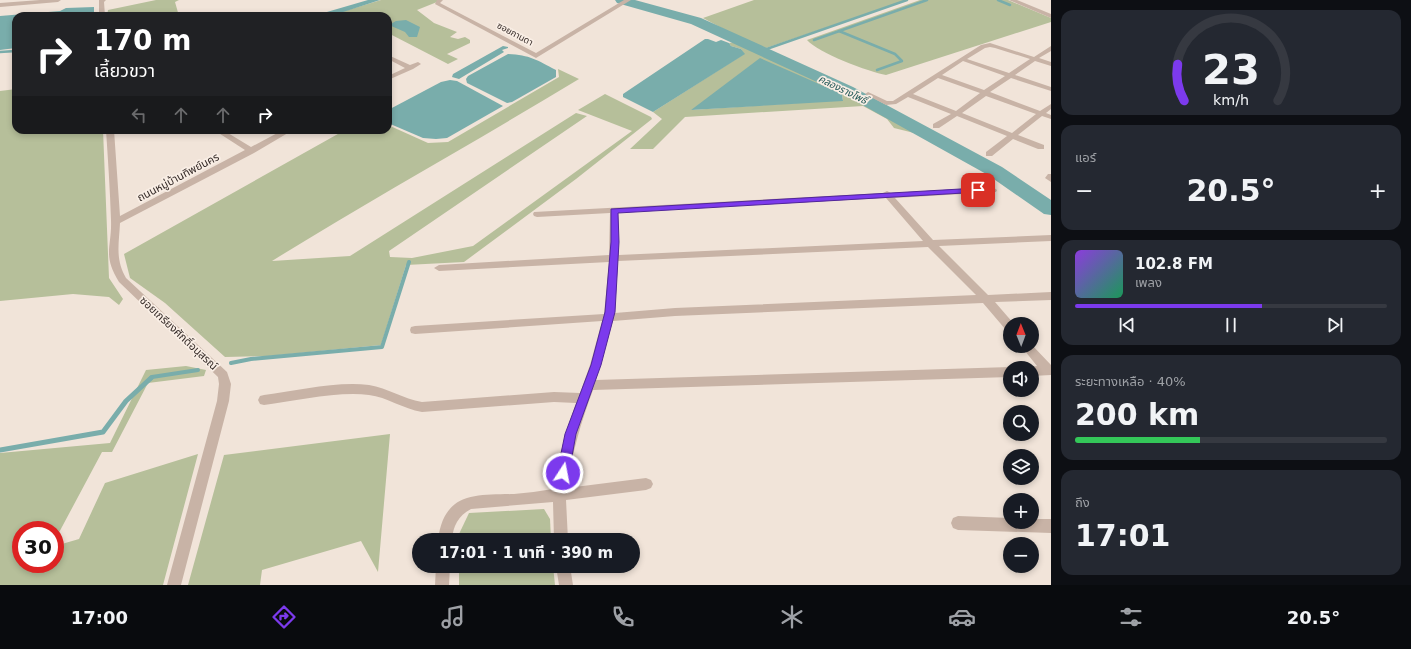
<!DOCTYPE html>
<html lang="th">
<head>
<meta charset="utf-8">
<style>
  :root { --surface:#171b24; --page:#242831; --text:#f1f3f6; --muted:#9ea1a6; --line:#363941; --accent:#7c3aed }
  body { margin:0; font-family:"DejaVu Sans","Noto Sans Thai",sans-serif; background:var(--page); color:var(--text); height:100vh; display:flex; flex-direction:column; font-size:15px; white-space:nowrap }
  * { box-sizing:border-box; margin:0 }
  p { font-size:13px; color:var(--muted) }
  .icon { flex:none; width:22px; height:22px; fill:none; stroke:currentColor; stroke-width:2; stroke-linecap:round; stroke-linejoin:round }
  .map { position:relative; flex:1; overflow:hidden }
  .sheet { display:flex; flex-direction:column; gap:10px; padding:10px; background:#0d0f14; width:360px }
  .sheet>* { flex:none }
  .guide { position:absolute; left:12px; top:12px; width:380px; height:122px; border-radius:12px; box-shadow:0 2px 6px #0003; background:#202124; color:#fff; overflow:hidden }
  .needle { width:26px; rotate:359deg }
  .tools { position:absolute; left:1003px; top:317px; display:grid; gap:8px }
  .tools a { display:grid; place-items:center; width:36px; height:36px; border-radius:50%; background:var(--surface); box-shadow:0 2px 6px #0003; font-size:20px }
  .speed { position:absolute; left:12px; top:521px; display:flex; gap:8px; font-size:20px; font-weight:700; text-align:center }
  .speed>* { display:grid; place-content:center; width:52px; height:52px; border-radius:50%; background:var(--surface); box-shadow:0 2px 6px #0003; line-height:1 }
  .speed .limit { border:6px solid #d22; background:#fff; color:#111 }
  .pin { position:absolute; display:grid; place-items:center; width:34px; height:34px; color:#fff; margin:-17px; border-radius:8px; box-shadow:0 2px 6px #0006 }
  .me { position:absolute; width:44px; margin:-22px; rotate:11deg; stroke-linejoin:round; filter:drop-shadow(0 0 3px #0008) }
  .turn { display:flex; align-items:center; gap:14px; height:84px; padding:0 16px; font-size:18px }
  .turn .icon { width:52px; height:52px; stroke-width:2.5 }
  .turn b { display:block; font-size:28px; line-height:34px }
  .lanes { display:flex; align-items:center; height:38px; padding:0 16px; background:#0003; justify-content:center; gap:20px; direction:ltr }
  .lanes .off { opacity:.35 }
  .big { font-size:30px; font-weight:800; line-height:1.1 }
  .sheet .widget { flex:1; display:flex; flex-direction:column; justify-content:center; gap:6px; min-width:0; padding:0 14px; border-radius:12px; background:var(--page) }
  .sheet .dial { align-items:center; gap:0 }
  .dial svg { height:104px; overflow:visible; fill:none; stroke:var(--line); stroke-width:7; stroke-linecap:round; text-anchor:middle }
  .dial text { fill:var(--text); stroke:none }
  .song { display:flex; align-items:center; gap:12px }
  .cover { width:48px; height:48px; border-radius:6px; background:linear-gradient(135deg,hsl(270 70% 55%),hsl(150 70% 35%)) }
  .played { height:4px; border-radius:2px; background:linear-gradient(90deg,var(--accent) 60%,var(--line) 60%) }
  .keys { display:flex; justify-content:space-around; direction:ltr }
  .heat { display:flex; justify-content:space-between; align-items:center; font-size:22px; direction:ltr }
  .charge { height:6px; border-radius:3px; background:linear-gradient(90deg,#34c759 40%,var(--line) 0) }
  .trip { position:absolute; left:412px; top:533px; width:228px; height:40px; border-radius:20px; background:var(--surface); box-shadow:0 2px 6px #0003; font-weight:800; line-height:40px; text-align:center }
  .dock { display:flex; height:64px; justify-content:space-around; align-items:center; background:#090b0e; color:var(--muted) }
  .dock .icon { width:28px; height:28px }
  .dock .current { color:var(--accent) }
  .dock b { font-size:18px; color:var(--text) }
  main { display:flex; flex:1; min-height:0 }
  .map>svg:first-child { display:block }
  .green { fill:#b6bf9a; fill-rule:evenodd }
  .water { fill:#79adab }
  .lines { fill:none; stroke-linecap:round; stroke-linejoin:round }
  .stream-far2 { stroke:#79adab; stroke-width:2.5 }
  .stream-far1 { stroke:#79adab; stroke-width:4 }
  .stream { stroke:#79adab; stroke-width:5 }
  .canal { fill:#79adab; fill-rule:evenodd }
  .river { fill:#79adab; fill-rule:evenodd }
  .street { fill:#c8b3a6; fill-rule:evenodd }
  .route { fill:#7c3aed; stroke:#51269a }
  .labels { text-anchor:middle; stroke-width:3.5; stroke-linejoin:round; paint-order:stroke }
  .far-street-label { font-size:9px; fill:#342a27; stroke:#f9eee5 }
  .far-water-label { font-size:10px; font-style:italic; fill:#1d5554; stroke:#f9eee5 }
  .street-label { font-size:11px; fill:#342a27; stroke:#f9eee5 }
</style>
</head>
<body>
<main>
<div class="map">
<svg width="1051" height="585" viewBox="0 0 1051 585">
  <rect width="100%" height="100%" fill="#f1e4d9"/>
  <!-- green -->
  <g class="green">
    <path d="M156,0H179L175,2L179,16H107L108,10Z"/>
    <path d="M381,0H442L417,10L434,23L457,32L450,37L458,39L465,37L470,40V43L447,54L458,59L448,64L388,33V16H328Z"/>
    <path d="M754,0H907L766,48L757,47L703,18Z"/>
    <path d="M920,0H1008L1051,18V22L886,75C869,72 818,53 807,40Z"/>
    <path d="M735,42L844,91L926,136L894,128L887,119L863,106L685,117L653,149H630L662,119L653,112L744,54L741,49L731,46L729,43ZM808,80L842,94L843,100L691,110Z"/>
    <path d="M558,69L579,79C477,141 373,198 272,261L350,256L576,113L587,116L389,251L390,257L412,258L473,246L632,131L578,110L605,94L651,117L652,119L576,179L464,262L406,265L381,345L269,356L225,357L165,303L130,278L124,254L345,130H388V125L428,143L448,142L559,77Z"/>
    <path d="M16,89V130H103L109,278L123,299L119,305L109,297L73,294L0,301V91Z"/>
    <path d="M186,366L206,370L204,376L148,383L112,452H102L55,540V530H21V564H55V546L79,539L105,483L198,454L163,585H0V453L110,443L146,370Z"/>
    <path d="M390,434L378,572L361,541L262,570L260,585H188L224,455Z"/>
    <path d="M544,509L550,519L551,540H459V534L469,513Z"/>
    <path d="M459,566H553L555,585H459Z"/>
  </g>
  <!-- water -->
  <g class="water">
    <path d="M94,7V16H16V48L0,50V16L60,11L66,8Z"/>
    <path d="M406,20L420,27L417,37H409L405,32L389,25L396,21Z"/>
    <path d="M705,39H708L716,42L721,40L729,43L731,46L741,49L745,54L653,112L623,97V94Z"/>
    <path d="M503,46L508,47V48L502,50L504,52L459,79L452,77L453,74Z"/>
    <path d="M508,54C530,55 537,60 556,70V77L512,102L507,103L467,83L466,79L468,76Z"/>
    <path d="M760,58L842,94L843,101L691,110Z"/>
    <path d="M450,80L457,81L503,106L447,138L436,139L423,138L388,123V111L390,109L441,82Z"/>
  </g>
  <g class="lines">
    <!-- stream-far2 -->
    <g class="stream-far2">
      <path d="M998,0L1010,5"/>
      <path d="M839,31L895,54L902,61L877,70"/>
      <path d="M814,40L927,0"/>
      <path d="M761,51L907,0"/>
      <path d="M0,52L16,51"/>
    </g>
    <!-- stream-far1 -->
    <g class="stream-far1">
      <path d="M231,363L251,359L382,347L409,262"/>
      <path d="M150,379L152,377L198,370"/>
    </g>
    <!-- stream -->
    <path class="stream" d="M0,450L103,432L126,401L151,378"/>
    <!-- canal -->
    <path class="canal" d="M368,0H380L331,16H319L320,14Z"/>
    <!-- river -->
    <path class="river" d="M615,0H635L701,18L853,87L1002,167L1051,200V215L1044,214L988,175L841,93L691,24L617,3Z"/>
    <!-- street -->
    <g class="street">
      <path d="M40,0H61L58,2L0,7V3Z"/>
      <path d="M99,0H106L104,2L105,16H99Z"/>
      <path d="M437,0H443L440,3L536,53L624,0H631L536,58L435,4Z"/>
      <path d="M1009,0H1017L1051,14V18Z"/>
      <path d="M990,43L1034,57L1051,46V51L1039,58L1051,62V66L1035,61L1015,75L1051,87V91L1011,78L990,92L1040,111L1051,104V109L1046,113L1051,115V119L1042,116L1018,135L1044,145V149H1038L1013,139L992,156H986V152L1007,136L957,116L939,128H933V124L951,114L908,97L896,104L886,105L865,94L868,92L887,101H893L981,45ZM990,47L995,48L1030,59L1009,73L967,59L985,48ZM963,61L1005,76L984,90L942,75ZM938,78L980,93L956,111L913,94ZM986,96L1036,114L1012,133L962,113Z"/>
      <path d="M388,55L410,65L418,62L421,64L413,69L388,80V76L405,68L388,59Z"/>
      <path d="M106,130H114L120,216L245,150L214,130H223L251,147L283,130H293L254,153L120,223C119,244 115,259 126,278L227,372L231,384L229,401L181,585H167L217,401L219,384L218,377L119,282C102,254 112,248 111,220C110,190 108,160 106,130Z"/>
      <path d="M1048,174H1051V182L1045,178Z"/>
      <path d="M993,187L997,190L996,192L895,198L933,240L1051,235V241L939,246L988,295L1051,292V300L995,302L1014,324H1010V331L1006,330L983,303L675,316L613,321L596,380L1010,367L1012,368H1010V377L593,390C581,422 572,453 567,488L646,478L651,480L653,484L651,488L646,490L566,500L568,540H554L553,502L471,509C458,516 453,526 452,540H438C444,492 475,495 514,494C527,493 540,491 553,489C558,459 566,431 576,403L554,402L422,412C403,409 387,397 369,395C338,391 296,401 264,405L260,404L258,400L260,396L264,395C297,391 336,381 369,385C388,388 403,399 422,402L554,392L580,393L590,365L602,321L415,334L411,333L410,330L411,327L415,326L604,314L609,262L439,271L434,268L439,265L609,255L610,213L537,217L534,216L533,214L534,212L883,193L887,191L891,193ZM886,198L923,241L619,255L618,212ZM928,247L976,295L675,308L615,313L618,261Z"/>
      <path d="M1032,345L1051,365V375L1032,376V368H1028L1037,366L1021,346Z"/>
      <path d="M958,516L1010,518V522H1032V519H1051V533L958,530L953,528L951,523L953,518Z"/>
      <path d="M436,566H450L449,585H435Z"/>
      <path d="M556,566H570L573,585H559Z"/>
    </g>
  </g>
  <!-- route -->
  <path class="route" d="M978,188L981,189V192L618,213L619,242L615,312L601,365L576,434L569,473L567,477L563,479L559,477L557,473L565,434L591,365L605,312L611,242V209Z"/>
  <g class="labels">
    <!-- far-street labels -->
    <g class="far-street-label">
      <text transform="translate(515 34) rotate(28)" y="3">ซอยกานดา</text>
    </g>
    <!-- far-water labels -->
    <g class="far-water-label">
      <text transform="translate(843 89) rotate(26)" y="4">คลองรางโพธิ์</text>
    </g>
    <!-- street labels -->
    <g class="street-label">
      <text transform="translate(178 177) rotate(-28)" y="4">ถนนหมู่บ้านทิพย์นคร</text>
      <text transform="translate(179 333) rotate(43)" y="4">ซอยเกรียงศักดิ์อนุสรณ์</text>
    </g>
  </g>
</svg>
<div class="tools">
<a><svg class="needle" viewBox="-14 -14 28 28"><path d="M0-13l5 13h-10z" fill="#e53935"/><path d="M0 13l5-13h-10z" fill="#9ea1a6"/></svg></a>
<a><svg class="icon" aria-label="sound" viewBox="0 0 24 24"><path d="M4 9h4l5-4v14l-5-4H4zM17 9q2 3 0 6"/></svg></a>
<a><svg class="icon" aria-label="search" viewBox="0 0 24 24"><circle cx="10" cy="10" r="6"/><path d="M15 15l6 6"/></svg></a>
<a><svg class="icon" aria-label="layers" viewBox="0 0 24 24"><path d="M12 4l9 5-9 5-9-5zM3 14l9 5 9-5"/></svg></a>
<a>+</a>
<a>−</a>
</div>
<div class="speed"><div class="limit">30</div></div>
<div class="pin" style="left:978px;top:190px;background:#d93025"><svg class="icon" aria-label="arrive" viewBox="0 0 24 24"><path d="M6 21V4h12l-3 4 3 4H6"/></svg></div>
<svg class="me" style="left:563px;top:473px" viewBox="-20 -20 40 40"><circle r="17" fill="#7c3aed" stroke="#fff" stroke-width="3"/><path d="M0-11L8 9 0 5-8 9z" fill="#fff"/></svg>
<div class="trip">17:01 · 1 นาที · 390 m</div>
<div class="guide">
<div class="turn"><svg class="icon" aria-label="right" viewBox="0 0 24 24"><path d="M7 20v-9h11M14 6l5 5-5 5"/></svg><div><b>170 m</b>เลี้ยวขวา</div></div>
<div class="lanes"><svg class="icon off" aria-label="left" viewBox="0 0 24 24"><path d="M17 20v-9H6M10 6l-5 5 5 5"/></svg><svg class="icon off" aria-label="ahead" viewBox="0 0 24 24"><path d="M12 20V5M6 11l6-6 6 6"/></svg><svg class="icon off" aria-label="ahead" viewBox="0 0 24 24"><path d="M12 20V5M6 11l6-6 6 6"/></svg><svg class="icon" aria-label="right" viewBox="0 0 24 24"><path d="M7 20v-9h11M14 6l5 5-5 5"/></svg></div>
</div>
</div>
<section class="sheet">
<div class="widget dial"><svg viewBox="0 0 100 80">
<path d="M14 69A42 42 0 1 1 86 69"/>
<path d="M14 69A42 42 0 0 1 9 41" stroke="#7c3aed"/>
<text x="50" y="56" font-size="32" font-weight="700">23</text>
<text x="50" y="72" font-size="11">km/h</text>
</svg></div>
<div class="widget"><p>แอร์</p>
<div class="heat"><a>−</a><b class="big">20.5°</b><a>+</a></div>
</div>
<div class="widget">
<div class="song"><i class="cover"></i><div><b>102.8 FM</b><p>เพลง</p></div></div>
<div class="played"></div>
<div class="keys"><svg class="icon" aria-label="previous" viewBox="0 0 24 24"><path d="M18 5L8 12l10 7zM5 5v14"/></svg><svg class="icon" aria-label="pause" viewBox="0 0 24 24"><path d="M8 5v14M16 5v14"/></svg><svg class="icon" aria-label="next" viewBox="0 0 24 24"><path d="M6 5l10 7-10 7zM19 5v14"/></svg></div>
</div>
<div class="widget"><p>ระยะทางเหลือ · 40%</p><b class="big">200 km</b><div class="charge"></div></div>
<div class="widget"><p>ถึง</p><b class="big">17:01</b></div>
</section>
</main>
<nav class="dock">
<b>17:00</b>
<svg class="icon current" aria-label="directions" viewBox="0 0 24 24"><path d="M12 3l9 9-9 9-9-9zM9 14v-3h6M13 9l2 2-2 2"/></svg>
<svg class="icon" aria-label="music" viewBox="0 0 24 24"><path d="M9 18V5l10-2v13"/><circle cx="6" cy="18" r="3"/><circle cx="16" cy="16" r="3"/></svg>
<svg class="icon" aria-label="phone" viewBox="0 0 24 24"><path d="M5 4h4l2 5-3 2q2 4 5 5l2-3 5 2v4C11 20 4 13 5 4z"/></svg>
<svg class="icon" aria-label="climate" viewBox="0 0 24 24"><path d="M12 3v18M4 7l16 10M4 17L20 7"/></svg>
<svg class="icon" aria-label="car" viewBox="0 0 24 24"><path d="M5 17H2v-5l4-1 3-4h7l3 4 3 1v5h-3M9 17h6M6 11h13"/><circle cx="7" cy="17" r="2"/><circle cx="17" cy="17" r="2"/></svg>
<svg class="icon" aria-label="filters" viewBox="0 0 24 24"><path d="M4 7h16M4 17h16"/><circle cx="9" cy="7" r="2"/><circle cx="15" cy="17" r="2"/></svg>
<b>20.5°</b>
</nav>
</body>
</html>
